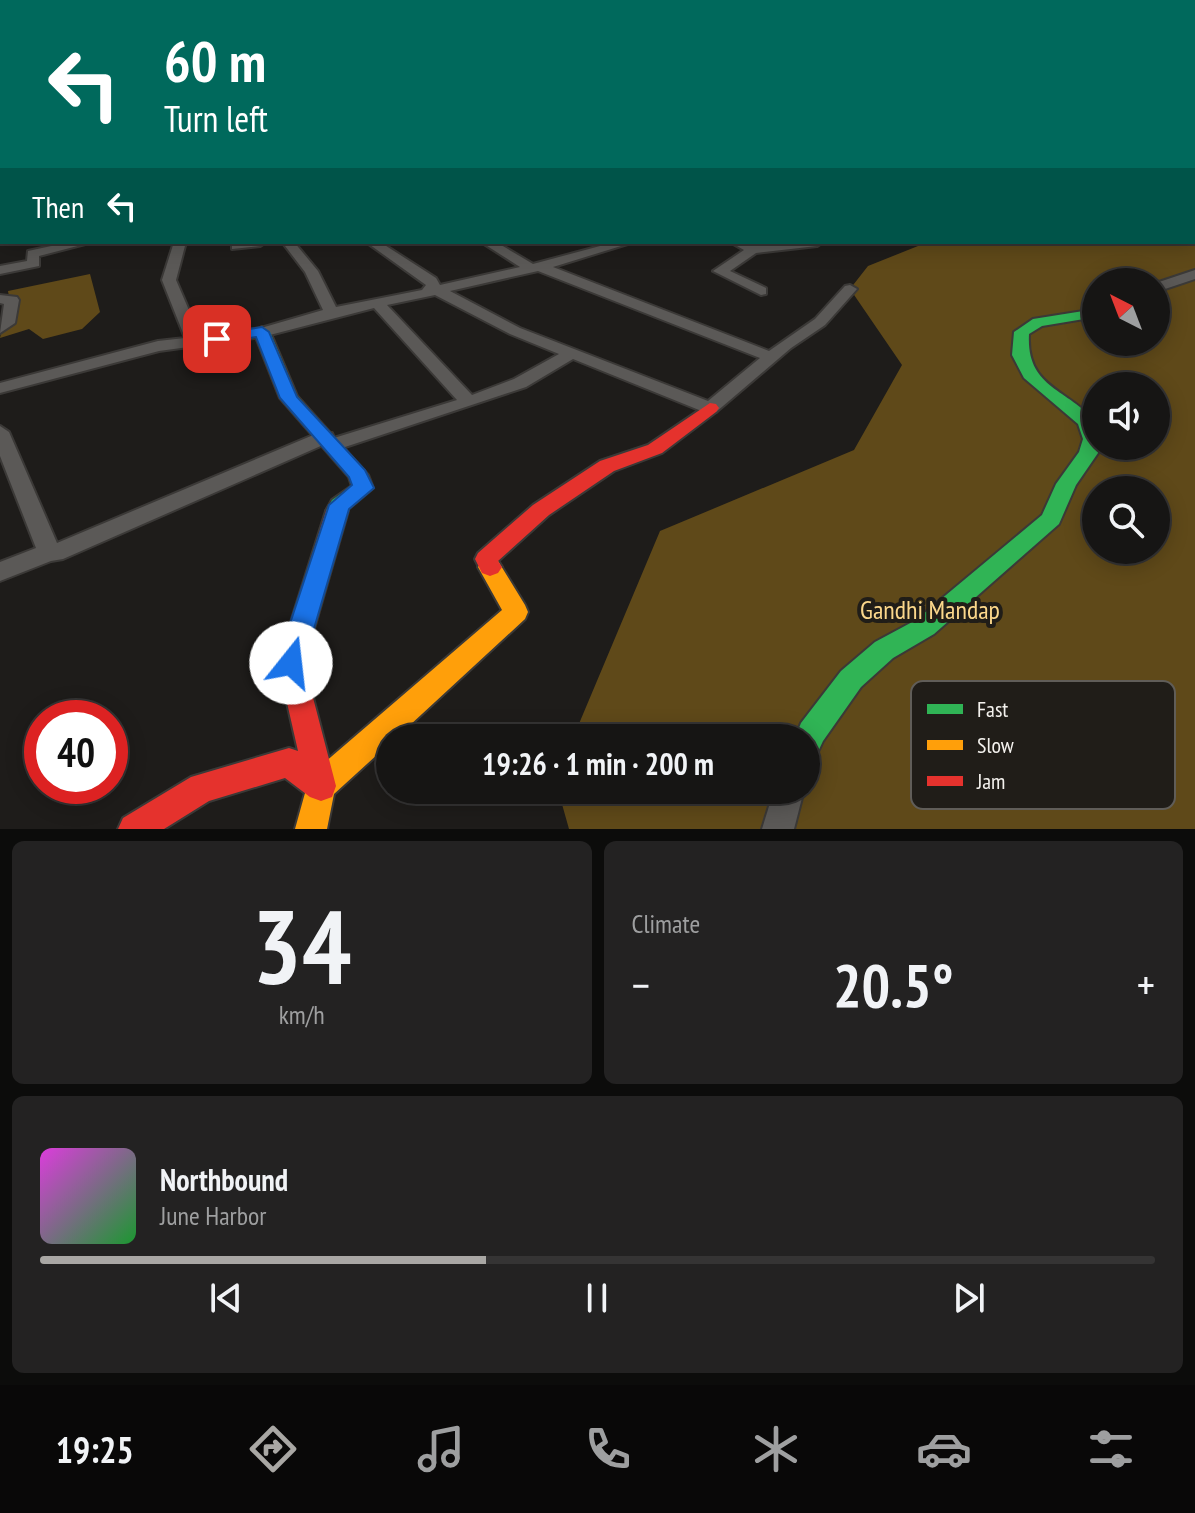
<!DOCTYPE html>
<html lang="en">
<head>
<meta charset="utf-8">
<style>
  :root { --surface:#161514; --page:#232222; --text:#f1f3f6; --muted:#9e9fa0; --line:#353434; --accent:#a9a7a4 }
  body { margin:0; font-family:"PT Sans Narrow",sans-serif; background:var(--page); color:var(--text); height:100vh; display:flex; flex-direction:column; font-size:30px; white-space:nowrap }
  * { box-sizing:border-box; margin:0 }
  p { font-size:26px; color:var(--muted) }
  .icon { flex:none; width:44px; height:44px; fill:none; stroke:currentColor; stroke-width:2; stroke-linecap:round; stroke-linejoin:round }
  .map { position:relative; height:829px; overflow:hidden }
  .side { display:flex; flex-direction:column; gap:12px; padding:12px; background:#0c0c0b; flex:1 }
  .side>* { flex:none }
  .guide { position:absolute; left:0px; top:0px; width:1196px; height:244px; box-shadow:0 4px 20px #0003,0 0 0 2px var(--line); background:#00695c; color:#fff; overflow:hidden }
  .needle { width:52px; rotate:318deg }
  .controls { position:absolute; left:1082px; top:268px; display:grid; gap:16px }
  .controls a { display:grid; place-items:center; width:88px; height:88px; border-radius:50%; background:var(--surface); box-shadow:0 4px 20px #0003,0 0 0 2px var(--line); font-size:40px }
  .speed { position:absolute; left:24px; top:700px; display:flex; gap:16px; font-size:40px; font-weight:700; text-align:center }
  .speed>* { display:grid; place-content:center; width:104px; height:104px; border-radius:50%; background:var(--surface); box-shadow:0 4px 20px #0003,0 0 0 2px var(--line); line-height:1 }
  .speed .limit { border:12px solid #d22; background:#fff; color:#111 }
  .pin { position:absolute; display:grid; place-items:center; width:68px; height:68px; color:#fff; margin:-34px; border-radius:16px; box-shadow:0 4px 12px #0006 }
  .me { position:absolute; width:88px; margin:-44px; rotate:16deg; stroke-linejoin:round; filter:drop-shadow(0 0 6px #0008) }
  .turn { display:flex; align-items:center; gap:28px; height:168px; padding:0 32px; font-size:36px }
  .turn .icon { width:104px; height:104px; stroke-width:2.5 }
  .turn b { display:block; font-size:56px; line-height:68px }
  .then { display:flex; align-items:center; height:76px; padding:0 32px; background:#0003; gap:16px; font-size:30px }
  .big { font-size:60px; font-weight:700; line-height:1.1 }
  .side .tile { flex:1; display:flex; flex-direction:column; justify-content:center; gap:12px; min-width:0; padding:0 28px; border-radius:12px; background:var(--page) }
  .side .dial { align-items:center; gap:0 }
  .dial b { font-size:104px; line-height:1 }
  .song { display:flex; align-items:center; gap:24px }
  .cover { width:96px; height:96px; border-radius:12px; background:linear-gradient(135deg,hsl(300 70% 55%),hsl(130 70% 35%)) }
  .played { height:8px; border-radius:4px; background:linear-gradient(90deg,var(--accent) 40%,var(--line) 40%) }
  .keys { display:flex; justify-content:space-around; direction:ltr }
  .heat { display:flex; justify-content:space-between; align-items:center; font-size:44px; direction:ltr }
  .side .tiles { flex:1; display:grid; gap:12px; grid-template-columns:1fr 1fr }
  .tile:last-child { grid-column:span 2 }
  .trip { position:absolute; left:376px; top:724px; width:444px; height:80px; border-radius:40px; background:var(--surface); box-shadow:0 4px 20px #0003,0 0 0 2px var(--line); font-weight:700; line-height:80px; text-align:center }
  .menu { display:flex; height:128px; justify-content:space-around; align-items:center; background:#090808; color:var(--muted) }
  .menu .icon { width:56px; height:56px }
  .menu .selected { color:var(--accent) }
  .menu b { font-size:36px; color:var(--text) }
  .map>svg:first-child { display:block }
  .forest { fill:#5f4919; fill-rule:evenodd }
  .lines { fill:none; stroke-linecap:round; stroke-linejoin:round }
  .street-casing { stroke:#3b3937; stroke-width:4 }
  .fast-casing { stroke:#3b3937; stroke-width:4 }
  .slow-casing { stroke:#3b3937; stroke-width:4 }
  .jam-casing { stroke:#3b3937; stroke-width:4 }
  .street { fill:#5b5957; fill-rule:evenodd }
  .fast { fill:#30b455; fill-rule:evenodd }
  .slow { fill:#ff9f0a; fill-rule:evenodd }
  .jam { fill:#e5322d; fill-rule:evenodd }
  .route { fill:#1a73e8; stroke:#114b97; stroke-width:2 }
  .labels { text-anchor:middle; stroke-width:8; stroke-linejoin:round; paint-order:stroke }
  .near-park-label { font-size:26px; fill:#fbd78b; stroke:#201d18 }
  .key { fill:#201d18; stroke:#605d58; stroke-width:2 }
  .key-label { font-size:22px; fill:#f4f2ee }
</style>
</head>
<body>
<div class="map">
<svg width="1195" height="829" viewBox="0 0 1195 829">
  <rect width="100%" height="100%" fill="#1e1c1a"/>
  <!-- forest -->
  <g class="forest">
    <path d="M1195,195V829H569L558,790H806V738H573L660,531L854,450L902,365L850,289L868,266L928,242H1194ZM1096,282H1156V342H1096ZM1096,386H1156V446H1096ZM1096,490H1156V550H1096Z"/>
    <path d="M90,274L100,312L82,329L43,339L29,329L0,338L9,297L8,291Z"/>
  </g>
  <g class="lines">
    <defs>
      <g id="street">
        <rect x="1194" y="128" width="1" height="5"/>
        <rect x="1194" y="147" width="1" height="6"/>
        <rect x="0" y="161" width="2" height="6"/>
        <path d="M1195,180V187H1194V180Z"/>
        <path d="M70,242H93L39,256V266L0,274V266L27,261L28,251Z"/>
        <path d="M174,242H186L176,280L200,336L261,328L323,310L305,272L282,242H294L318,271L336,307L422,290L426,285L366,242H380L436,278L440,285L520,267L481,242H496L533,264L615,242H634L553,267L769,351L815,319L845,286L850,285L857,289L825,325L791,348L716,412H704L573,359L526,387L339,449L332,451L323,445L63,559L51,561L0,581V562L36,548L0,456V426L9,432L57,543L318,433H332L334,438L457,400L374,308L262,337L159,351L0,393V383L158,341L185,338L162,280ZM538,271L760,358L708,401L520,328L450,291ZM435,295L510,334L559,354L514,379L472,395L387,305Z"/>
        <path d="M238,242H266L260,246L232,249V243Z"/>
        <path d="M730,242H746L755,246L823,242L817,246L756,253L730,271L766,288V294L761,295L713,271L744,250Z"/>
        <path d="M1195,270V279L1156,292V283Z"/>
        <path d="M0,295L17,297L19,300L15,323L0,333L4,304L0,303Z"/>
        <path d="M774,790H804L794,829H762Z"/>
      </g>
      <g id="fast">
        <rect x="0" y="128" width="2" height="3"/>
        <path d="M1096,309V317L1042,326L1029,334C1026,388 1067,388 1096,422L1098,453L1076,485L1059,524L934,634L893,658L861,687L823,741L816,756L806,760V738H795L801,723L841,671L875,642L916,620L1042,515L1056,484L1079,452L1083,439L1078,424L1024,378L1012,355L1014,332L1033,319Z"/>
        <path d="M262,327L270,332L297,396L368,475L373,488L348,509L345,516H329L326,511L332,500L352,486L349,477L280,398L254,332Z"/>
      </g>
      <path id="slow" d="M490,558L498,561L525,605L528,612L525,619L396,738H390V743L334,794L327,829H295L310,775L502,610L478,567L482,561Z"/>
      <g id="jam">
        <path d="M710,403L716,404L719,408L716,412L662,453L614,471L549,515L498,561L502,567L498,573L490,576L482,573L475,559L478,553L533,505L600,461L648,445Z"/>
        <path d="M337,504L345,506L348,511L304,663L336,786L332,797L321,801L310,797L285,778L209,801L164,829H118L123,818L191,777L289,748L298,751L278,663L326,511L329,506Z"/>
      </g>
    </defs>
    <!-- street casing -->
    <use href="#street" class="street-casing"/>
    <!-- fast casing -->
    <use href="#fast" class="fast-casing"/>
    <!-- slow casing -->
    <use href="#slow" class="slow-casing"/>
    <!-- jam casing -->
    <use href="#jam" class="jam-casing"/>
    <!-- street -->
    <use href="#street" class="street"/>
    <!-- fast -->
    <use href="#fast" class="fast"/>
    <!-- slow -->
    <use href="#slow" class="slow"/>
    <!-- jam -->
    <use href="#jam" class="jam"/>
  </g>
  <!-- sky -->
  <linearGradient id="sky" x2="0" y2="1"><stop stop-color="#100f0e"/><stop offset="0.52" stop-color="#3b4049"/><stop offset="1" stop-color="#3b4049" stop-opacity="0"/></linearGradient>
  <rect width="1195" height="244" fill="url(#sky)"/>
  <!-- route -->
  <path class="route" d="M262,327L269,332L297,397L365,470L374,488L349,509L304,663L300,671L291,674L281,671L277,663L329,505L352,485L349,477L280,398L256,337L217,343L209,339L217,334Z"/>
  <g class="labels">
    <!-- near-park labels -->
    <g class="near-park-label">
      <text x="930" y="619">Gandhi Mandap</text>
    </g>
  </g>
  <!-- legend -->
  <rect x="911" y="681" width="264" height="128" rx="12" class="key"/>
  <rect x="927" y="704" width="36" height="10" fill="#30b455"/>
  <rect x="927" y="740" width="36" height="10" fill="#ff9f0a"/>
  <rect x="927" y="776" width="36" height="10" fill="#e5322d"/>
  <g class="key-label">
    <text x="977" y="717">Fast</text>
    <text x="977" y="753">Slow</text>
    <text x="977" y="789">Jam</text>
  </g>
</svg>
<div class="controls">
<a><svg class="needle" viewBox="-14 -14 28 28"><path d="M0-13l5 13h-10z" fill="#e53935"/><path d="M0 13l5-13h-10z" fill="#9e9fa0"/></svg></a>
<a><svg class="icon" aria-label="sound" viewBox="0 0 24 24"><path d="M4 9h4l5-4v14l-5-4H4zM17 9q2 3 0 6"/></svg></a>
<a><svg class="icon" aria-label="search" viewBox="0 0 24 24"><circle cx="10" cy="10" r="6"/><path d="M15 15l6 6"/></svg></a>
</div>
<div class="speed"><div class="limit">40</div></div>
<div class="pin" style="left:217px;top:339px;background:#d93025"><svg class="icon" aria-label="arrive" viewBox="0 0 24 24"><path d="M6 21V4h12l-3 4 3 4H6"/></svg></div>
<svg class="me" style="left:291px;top:663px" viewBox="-20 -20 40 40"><circle r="19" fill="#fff"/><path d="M0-13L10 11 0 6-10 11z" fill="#1a73e8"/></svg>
<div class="trip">19:26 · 1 min · 200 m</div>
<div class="guide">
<div class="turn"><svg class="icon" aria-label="left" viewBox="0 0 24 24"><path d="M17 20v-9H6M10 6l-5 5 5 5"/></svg><div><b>60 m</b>Turn left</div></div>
<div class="then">Then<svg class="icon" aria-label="left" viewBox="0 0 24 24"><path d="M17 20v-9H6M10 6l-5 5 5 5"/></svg></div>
</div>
</div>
<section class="side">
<div class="tiles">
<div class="tile dial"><b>34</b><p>km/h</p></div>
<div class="tile"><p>Climate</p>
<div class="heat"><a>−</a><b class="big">20.5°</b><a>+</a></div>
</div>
<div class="tile">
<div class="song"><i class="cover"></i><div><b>Northbound</b><p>June Harbor</p></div></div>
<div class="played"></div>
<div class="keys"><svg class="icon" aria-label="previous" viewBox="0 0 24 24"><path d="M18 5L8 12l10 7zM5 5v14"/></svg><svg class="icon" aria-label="pause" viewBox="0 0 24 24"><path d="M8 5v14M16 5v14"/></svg><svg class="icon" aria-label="next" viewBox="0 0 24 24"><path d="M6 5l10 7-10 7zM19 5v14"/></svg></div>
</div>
</div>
</section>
<nav class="menu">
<b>19:25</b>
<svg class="icon selected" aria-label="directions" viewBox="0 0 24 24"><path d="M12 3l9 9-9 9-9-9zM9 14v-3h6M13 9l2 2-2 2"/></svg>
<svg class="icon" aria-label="music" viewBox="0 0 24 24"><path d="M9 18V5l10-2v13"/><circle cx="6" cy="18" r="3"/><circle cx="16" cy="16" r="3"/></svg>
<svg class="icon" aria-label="phone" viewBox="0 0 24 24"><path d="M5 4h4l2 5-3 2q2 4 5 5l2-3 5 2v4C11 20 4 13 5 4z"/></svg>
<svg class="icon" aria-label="climate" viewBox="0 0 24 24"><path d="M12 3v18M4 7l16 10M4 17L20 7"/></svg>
<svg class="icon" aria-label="car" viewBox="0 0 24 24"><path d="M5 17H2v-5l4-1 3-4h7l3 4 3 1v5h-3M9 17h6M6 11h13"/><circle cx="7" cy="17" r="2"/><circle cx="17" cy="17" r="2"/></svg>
<svg class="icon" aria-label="filters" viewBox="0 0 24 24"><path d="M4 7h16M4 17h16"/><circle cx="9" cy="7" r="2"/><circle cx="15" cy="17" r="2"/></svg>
</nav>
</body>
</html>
